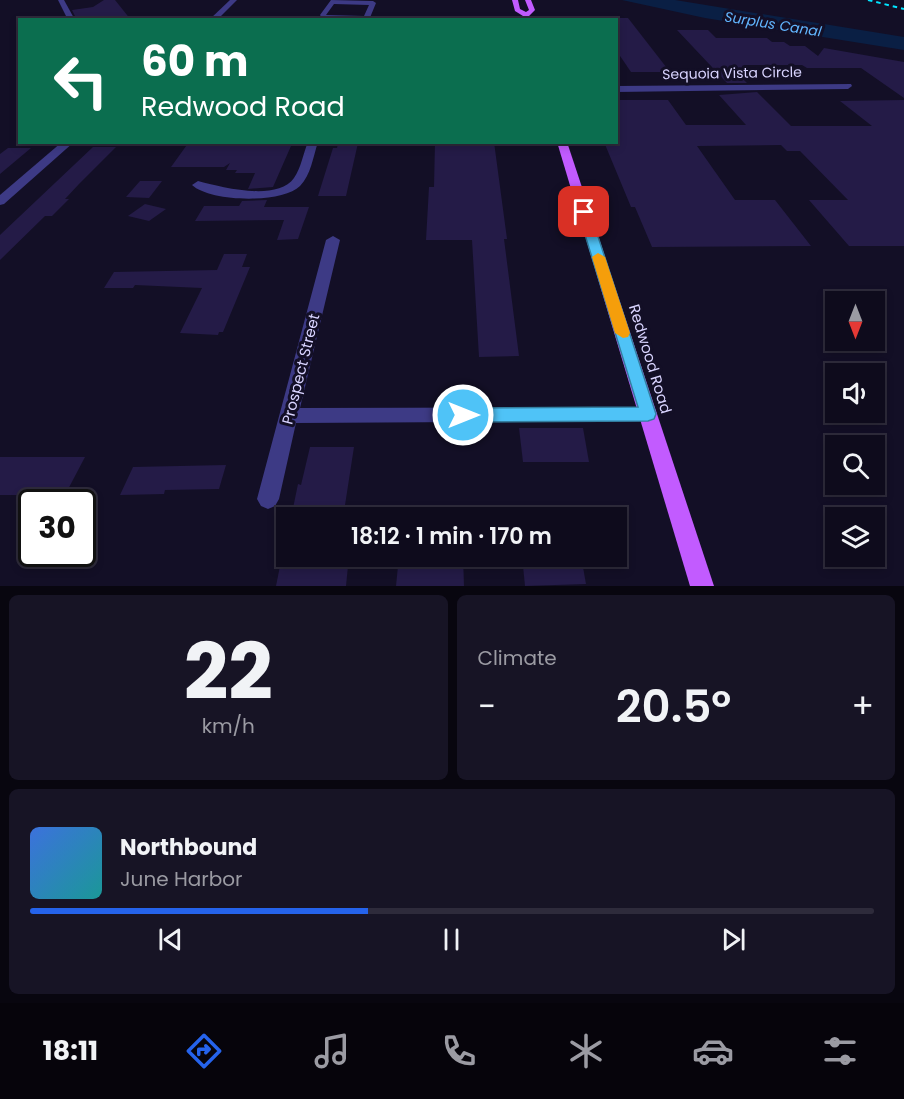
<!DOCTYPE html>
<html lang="en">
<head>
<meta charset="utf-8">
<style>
  :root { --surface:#0e0b1c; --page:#171425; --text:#f1f3f6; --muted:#9b9ba3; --line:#2e2b3b; --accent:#2563eb }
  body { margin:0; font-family:Poppins,sans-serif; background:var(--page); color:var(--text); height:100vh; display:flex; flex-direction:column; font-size:22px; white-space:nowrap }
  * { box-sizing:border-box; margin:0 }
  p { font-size:20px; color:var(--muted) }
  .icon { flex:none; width:33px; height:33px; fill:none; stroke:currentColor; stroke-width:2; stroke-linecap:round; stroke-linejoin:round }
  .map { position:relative; height:586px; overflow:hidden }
  .side { display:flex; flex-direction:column; gap:9px; padding:9px; background:#08060f; flex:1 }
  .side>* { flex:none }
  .hud { position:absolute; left:18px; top:18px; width:600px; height:126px; border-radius:0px; box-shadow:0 3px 9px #0003,0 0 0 2px var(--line); background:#0b6e4f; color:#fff; overflow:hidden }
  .needle { width:39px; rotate:180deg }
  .controls { position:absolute; left:825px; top:291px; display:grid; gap:12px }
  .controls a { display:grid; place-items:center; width:60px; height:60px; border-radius:0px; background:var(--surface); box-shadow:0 3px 9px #0003,0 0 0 2px var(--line); font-size:30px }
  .speed { position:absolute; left:18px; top:489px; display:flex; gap:12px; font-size:30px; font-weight:700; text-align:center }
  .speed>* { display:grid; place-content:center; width:78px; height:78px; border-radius:50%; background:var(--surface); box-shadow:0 3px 9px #0003,0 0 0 2px var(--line); line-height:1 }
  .speed .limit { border:3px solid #111; border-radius:9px; background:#fff; color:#111 }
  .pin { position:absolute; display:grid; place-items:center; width:51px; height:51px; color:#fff; margin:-26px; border-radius:12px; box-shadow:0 3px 9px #0006 }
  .me { position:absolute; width:66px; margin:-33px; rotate:90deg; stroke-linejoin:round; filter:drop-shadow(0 0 4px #0008) }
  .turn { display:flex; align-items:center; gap:21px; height:126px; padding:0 24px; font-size:27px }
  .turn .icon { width:78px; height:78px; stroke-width:2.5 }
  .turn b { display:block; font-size:42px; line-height:51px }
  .big { font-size:45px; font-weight:600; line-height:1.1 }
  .side .widget { flex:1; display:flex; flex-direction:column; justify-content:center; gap:9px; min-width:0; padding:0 21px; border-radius:9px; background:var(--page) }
  .side .dial { align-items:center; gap:0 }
  .dial b { font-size:78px; line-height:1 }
  .song { display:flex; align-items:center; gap:18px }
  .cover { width:72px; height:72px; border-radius:9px; background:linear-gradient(135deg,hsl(220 70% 55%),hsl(180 70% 35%)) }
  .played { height:6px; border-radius:3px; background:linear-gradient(90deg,var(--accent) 40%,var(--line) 40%) }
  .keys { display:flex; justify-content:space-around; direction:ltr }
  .heat { display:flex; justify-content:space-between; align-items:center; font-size:33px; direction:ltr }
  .side .tiles { flex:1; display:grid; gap:9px; grid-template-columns:1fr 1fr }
  .widget:last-child { grid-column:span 2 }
  .trip { position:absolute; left:276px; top:507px; width:351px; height:60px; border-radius:0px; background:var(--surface); box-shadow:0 3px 9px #0003,0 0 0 2px var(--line); font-weight:600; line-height:60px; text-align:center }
  .menu { display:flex; height:96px; justify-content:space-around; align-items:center; background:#06040b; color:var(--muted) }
  .menu .icon { width:42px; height:42px }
  .menu .on { color:var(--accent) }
  .menu b { font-size:27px; color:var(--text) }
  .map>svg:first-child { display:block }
  .water { fill:#0a1f44 }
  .building { fill:#241b47 }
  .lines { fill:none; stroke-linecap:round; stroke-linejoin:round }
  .street { fill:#3d3a85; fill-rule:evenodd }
  .primary { fill:#c25bff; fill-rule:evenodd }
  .rail { stroke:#00e5ff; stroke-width:2; stroke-dasharray:4.5 4; stroke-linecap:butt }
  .route { fill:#4fc3f7; stroke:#337fa1; stroke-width:1.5 }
  .slow { fill:#f59e0b }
  .labels { text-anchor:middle; stroke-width:6; stroke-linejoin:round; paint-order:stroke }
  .far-water-label { font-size:14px; font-style:italic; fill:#62b6ff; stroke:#130f26 }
  .far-street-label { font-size:14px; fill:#d9d4ff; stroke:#130f26 }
  .street-label { font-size:15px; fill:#d9d4ff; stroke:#130f26 }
</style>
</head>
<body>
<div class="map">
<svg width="904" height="586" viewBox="0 0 904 586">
  <rect width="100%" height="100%" fill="#130f26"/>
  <!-- water -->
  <path class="water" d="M622,0H675L904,37V50L705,18Z"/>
  <!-- building -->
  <g class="building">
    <path d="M104,0H115L131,20H77L72,10L93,7Z"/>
    <path d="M616,18H628L670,72H631L616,50Z"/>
    <path d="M677,30H708L716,38H767L772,42H784L790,46H805L818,56L824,48L904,62V98L861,68H807L802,65H745L758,77H741L747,83H727Z"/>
    <path d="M757,92L791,126H872L840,101L904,100V246H849L809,200H848L800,151H787L781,145L697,146L735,200H775L811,246L652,247L635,207H631L604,142H616V100H668L686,125H746L719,95Z"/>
    <path d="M189,142H291V146L273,187L248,189L255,173H235L237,170H226L230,163L224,167H171Z"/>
    <path d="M435,142H494L507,239H504L519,356L479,357L472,240H426L429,187H434Z"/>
    <path d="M338,143H358L346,196H318L333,148H337Z"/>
    <path d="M93,147H116L79,184L65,199H69L52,216H45L0,260V235Z"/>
    <path d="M8,148H31L0,174V154Z"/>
    <path d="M140,181H162L149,198L126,197Z"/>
    <path d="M267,200L264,207H309L298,239L277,240L284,220L195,221L204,206H239L242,201Z"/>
    <path d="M145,204L166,209L149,221L128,216Z"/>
    <path d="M224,254H247L242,267H250L223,332H219L218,335L180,333L202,288L135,285L133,288H104L114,272L217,270Z"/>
    <path d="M519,428H583L589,462H523Z"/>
    <path d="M310,447H354L343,518H291L298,484L301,485Z"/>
    <path d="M0,457H85L65,495H0Z"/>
    <path d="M226,465L219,489L165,490L164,494L120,495L133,467Z"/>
    <path d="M282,556H349L346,586H276Z"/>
    <path d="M399,556H463L464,586H396Z"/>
    <path d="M522,556H581L586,584L525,586Z"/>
  </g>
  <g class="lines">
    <!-- street -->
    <g class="street">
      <path d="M58,0H64L75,20H68Z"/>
      <path d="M230,0H237L217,20H209Z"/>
      <path d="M331,0L373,1L376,3L369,20L322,18L320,15ZM334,4L369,5L364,16L326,15Z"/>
      <path d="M851,84L852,86L848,89L616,92V86Z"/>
      <path d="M62,142H74L4,204L0,205V195Z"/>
      <path d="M308,142H318C313,157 311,175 300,186C282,204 210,202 192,185L198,181C221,187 277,202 294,178C301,168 303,154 308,142Z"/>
      <path d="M333,236L340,240L300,408L648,407L655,409L657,414L655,419L648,421L296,423L279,499L275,506L268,509L261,506L257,499L326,240Z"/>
    </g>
    <!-- primary -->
    <g class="primary">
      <path d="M512,0H518L520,9L526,12L529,10L525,0H531L535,10L529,16L530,20H523V16L515,11Z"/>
      <path d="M557,142H567L714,586H690Z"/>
    </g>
    <!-- rail -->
    <path class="rail" d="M868,0L904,9"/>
  </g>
  <!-- route -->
  <path class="route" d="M584,209L590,212L656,414L654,419L648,421L463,422L457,420L454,415L457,410L463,408L638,407L578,212Z"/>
  <!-- slow -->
  <path class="slow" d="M598,253L605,257L630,333L628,337L623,338L615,333L592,257Z"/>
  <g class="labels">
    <!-- far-water labels -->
    <g class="far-water-label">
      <text transform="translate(773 24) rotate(9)" y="5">Surplus Canal</text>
    </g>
    <!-- far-street labels -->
    <g class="far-street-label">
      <text transform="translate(732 73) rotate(-1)" y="5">Sequoia Vista Circle</text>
    </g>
    <!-- street labels -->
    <g class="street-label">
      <text transform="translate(650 359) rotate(73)" y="5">Redwood Road</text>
      <text transform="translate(301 369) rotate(-76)" y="5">Prospect Street</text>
    </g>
  </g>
</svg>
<div class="controls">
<a><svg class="needle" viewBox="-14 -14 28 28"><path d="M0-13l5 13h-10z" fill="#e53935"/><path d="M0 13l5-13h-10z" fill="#9b9ba3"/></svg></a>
<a><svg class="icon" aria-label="sound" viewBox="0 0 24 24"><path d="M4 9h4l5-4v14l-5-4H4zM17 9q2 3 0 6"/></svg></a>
<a><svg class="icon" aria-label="search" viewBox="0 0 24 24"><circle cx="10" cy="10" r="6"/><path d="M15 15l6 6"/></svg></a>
<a><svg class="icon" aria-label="layers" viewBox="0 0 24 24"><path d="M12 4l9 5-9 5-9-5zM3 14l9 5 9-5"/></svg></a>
</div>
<div class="speed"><div class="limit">30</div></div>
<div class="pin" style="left:584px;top:212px;background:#d93025"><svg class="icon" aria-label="arrive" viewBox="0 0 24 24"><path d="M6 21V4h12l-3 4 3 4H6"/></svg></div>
<svg class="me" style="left:463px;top:415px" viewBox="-20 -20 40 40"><circle r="17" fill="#4fc3f7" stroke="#fff" stroke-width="3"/><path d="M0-11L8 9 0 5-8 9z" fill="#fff"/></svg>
<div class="trip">18:12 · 1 min · 170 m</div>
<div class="hud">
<div class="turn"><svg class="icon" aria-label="left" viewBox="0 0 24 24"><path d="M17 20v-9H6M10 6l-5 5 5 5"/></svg><div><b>60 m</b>Redwood Road</div></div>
</div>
</div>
<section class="side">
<div class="tiles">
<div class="widget dial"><b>22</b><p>km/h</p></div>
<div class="widget"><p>Climate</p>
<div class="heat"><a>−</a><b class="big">20.5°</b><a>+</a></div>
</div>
<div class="widget">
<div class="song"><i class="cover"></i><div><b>Northbound</b><p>June Harbor</p></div></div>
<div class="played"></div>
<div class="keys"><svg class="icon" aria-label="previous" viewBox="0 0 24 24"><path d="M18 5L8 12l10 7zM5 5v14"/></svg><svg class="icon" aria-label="pause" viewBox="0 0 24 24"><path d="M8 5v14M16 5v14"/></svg><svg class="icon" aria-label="next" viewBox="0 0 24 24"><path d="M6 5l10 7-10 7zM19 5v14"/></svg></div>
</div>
</div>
</section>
<nav class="menu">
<b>18:11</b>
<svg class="icon on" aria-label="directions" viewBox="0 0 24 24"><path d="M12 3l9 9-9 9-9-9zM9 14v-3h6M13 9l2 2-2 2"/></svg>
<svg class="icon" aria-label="music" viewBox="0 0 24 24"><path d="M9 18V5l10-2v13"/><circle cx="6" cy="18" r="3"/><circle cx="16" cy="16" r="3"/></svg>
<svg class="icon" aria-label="phone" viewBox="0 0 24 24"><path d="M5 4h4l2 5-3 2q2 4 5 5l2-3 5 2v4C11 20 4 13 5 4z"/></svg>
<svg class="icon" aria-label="climate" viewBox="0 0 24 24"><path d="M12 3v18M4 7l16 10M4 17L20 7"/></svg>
<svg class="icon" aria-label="car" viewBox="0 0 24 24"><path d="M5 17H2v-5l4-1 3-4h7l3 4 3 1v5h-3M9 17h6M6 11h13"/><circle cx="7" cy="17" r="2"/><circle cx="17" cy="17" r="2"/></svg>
<svg class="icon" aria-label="filters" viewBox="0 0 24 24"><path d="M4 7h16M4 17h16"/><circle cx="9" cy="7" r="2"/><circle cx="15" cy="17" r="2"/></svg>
</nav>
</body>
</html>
